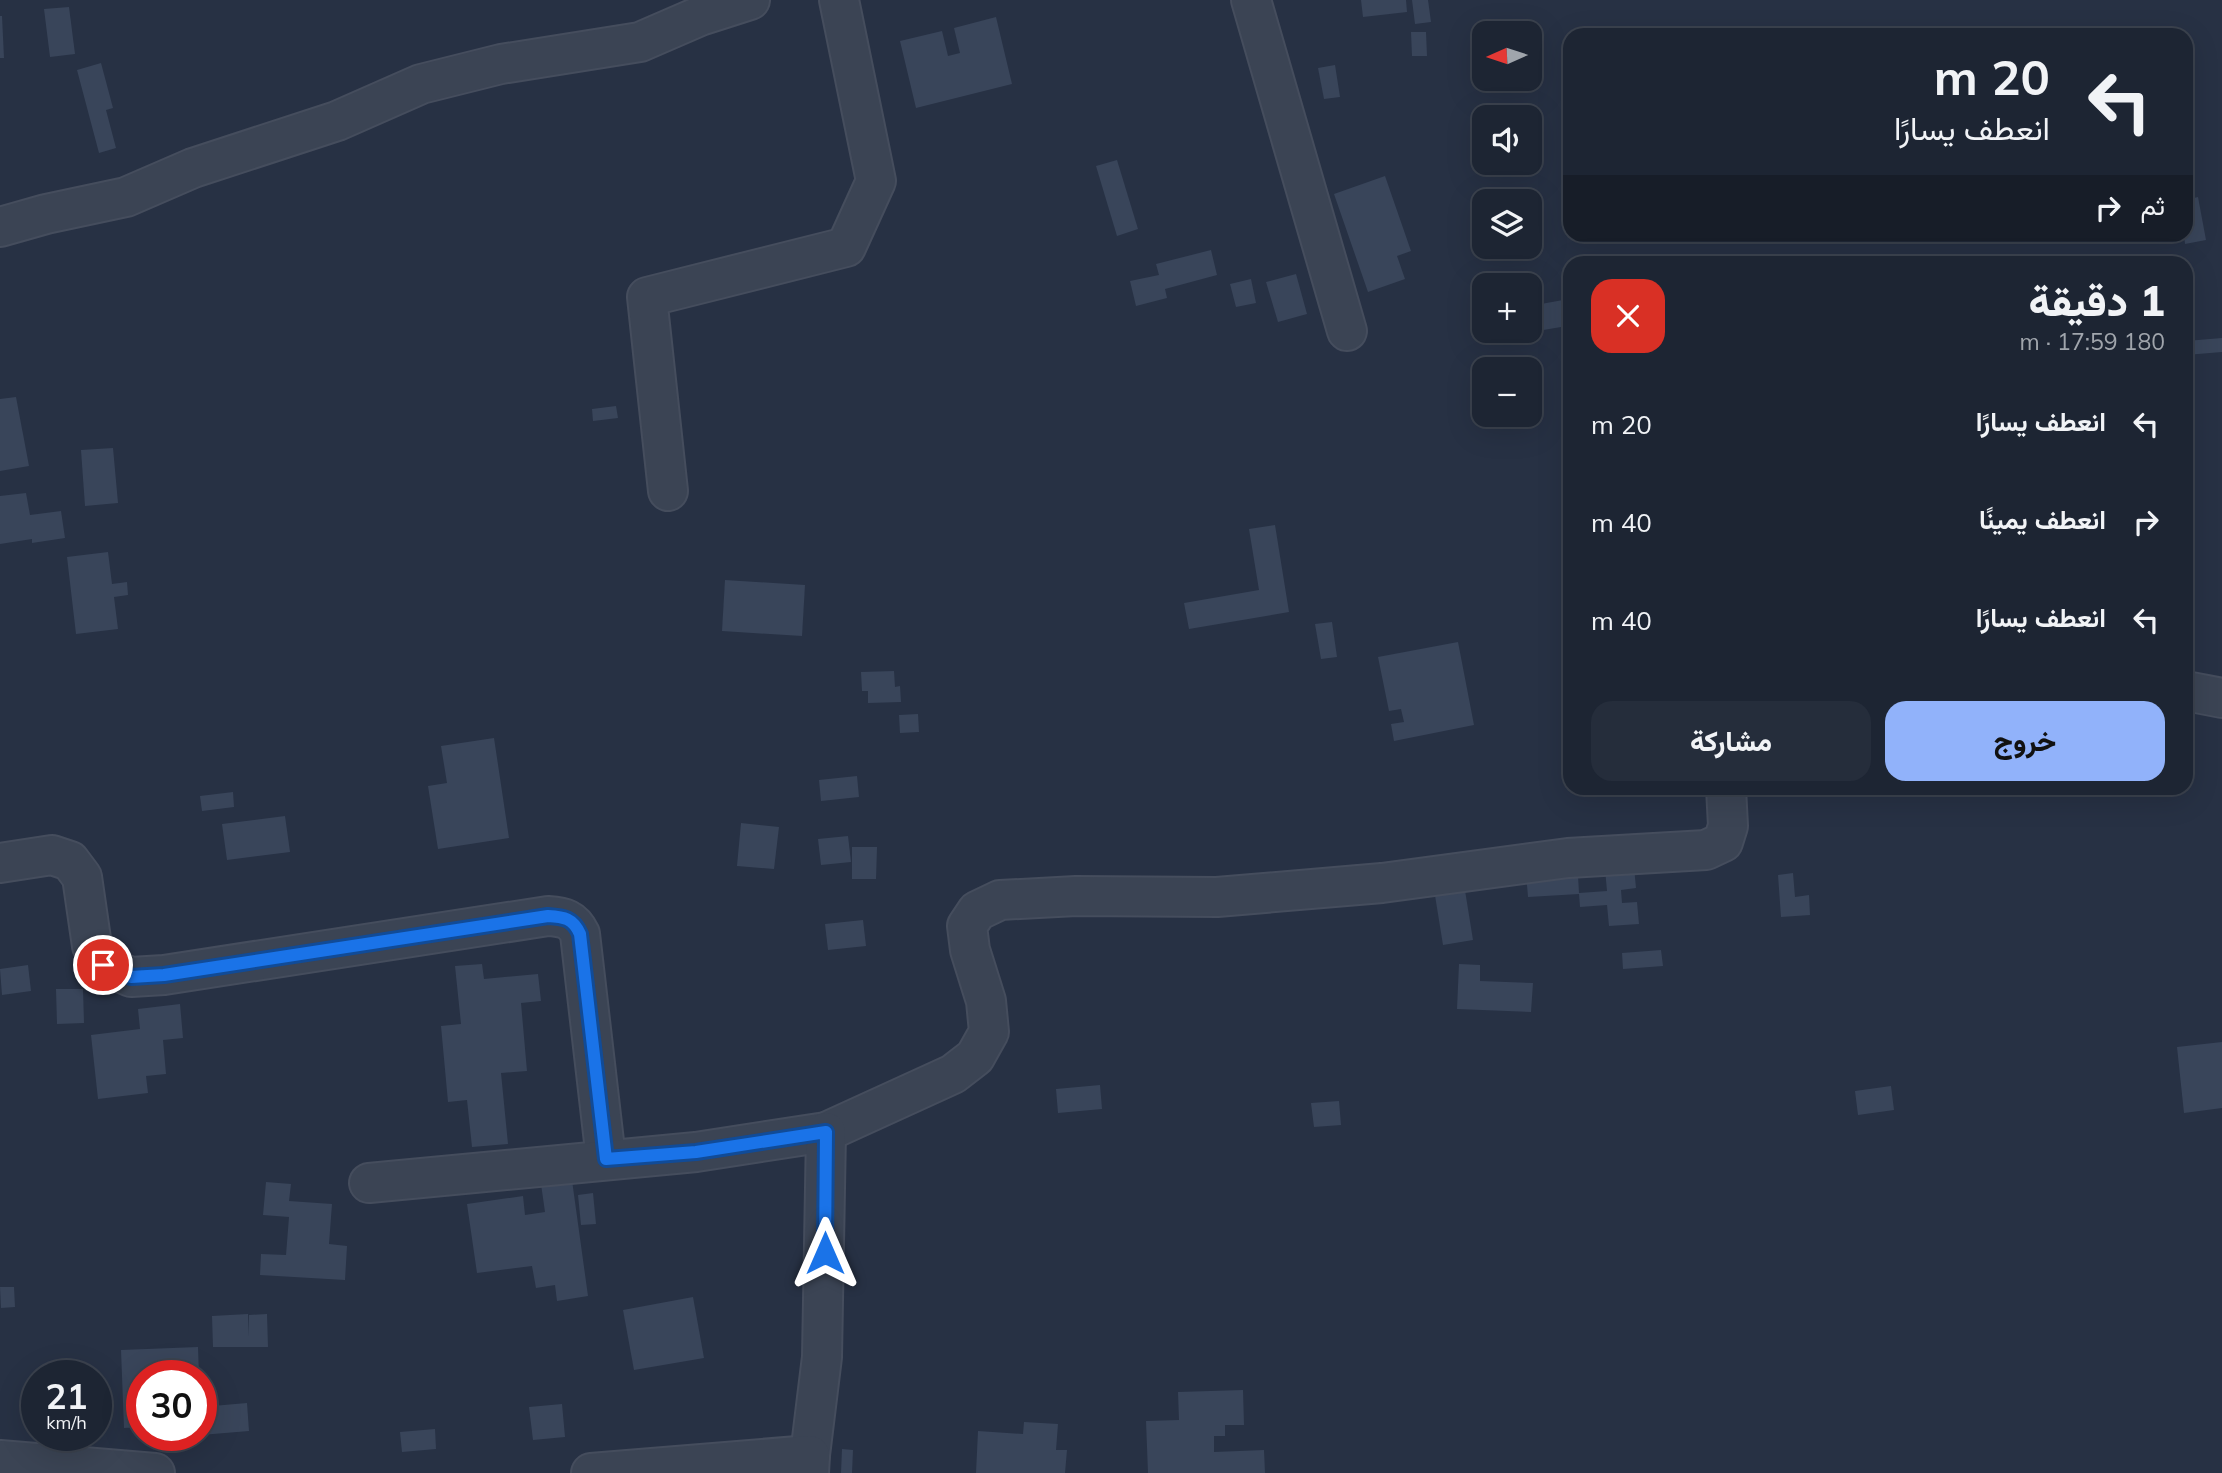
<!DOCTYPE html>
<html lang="ar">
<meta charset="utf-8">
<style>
body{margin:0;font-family:Mulish,Vazirmatn,sans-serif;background:#252d3b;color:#f1f3f6;direction:rtl;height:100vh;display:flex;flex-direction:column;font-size:26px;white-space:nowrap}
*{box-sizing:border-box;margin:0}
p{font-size:23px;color:#a0a5ac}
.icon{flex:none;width:38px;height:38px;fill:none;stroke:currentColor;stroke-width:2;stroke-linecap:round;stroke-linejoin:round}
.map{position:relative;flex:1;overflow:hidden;direction:ltr}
.drawer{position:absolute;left:1563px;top:256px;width:630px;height:539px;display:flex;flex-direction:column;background:#1d2533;border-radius:21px;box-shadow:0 7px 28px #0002,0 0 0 2px #3b424e;direction:rtl}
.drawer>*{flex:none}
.banner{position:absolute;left:1563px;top:28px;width:630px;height:214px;border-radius:21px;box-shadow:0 7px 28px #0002,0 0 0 2px #3b424e;direction:rtl;background:#1d2533;color:#f1f3f6;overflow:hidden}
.needle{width:46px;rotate:267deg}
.controls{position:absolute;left:1472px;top:21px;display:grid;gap:14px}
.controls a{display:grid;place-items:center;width:70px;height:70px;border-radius:14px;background:#1d2533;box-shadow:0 7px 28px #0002,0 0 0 2px #3b424e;font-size:35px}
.speed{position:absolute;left:21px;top:1360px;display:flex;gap:14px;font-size:35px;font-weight:700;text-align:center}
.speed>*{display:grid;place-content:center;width:91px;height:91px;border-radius:50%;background:#1d2533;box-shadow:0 7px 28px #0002,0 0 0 2px #3b424e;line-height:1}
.speed small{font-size:18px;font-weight:400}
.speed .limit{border:10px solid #d22;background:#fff;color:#111}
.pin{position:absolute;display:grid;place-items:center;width:60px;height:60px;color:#fff;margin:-30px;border:4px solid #fff;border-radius:50%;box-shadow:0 2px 7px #0007}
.me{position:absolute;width:77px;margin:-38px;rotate:0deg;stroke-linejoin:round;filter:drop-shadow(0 0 5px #0008)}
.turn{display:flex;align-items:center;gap:24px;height:147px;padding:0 28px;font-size:32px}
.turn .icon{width:91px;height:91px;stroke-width:2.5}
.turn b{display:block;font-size:49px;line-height:60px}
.then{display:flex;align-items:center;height:66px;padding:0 28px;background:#0003;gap:14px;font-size:26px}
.round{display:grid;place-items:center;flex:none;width:74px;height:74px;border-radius:21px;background:#252d3b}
.head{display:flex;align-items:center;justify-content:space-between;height:119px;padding:0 28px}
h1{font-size:42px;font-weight:800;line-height:52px}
.button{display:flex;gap:14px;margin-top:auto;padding:14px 28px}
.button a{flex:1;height:80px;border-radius:21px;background:#91b2fa;color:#111;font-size:28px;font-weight:800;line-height:80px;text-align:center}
.button a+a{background:#252d3b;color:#f1f3f6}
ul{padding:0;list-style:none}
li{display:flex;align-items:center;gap:21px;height:98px;padding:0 28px}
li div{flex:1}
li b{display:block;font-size:26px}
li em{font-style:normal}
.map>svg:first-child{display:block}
</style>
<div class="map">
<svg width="2222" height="1473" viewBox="0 0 2222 1473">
<rect width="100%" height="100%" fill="#273144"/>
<g fill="#39455a">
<polygon points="1361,0 1406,0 1407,12 1363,17"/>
<polygon points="1412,0 1428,0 1431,22 1415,24"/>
<polygon points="69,7 75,54 50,57 44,9"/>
<polygon points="0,16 2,16 4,58 0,58"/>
<polygon points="996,17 1012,84 916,108 900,41 942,31 948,56 960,53 954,28"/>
<polygon points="1411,32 1426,32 1427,56 1412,56"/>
<polygon points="101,63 113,108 106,110 116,148 99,153 77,70"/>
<polygon points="1335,65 1340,97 1324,99 1318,68"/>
<polygon points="1117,160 1138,229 1117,236 1096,166"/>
<polygon points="1385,176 1411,251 1397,256 1405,279 1368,292 1334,194"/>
<polygon points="2198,197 2206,240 2185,244 2184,234 2186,234 2186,200"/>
<polygon points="1211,250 1217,275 1165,289 1167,298 1136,306 1130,281 1159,275 1156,264"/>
<polygon points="1296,274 1307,314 1278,322 1266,282"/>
<polygon points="1251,279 1256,303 1236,307 1230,284"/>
<polygon points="1563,300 1567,326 1519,334 1519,331 1530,331 1530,306"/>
<polygon points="2222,338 2222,352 2186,355 2186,341"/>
<polygon points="16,397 29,466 0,471 0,399"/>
<polygon points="616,406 618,418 593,421 592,409"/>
<polygon points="113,448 118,503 85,506 81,450"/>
<polygon points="26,493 30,515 61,511 65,538 32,543 32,539 0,544 0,496"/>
<polygon points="1275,525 1289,612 1189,629 1184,603 1259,590 1249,529"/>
<polygon points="108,552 112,584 127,582 128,595 114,597 118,629 76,634 67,557"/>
<polygon points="725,580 805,585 802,636 722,631"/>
<polygon points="1332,622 1337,657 1321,659 1315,624"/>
<polygon points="1458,642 1474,725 1394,741 1391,724 1404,722 1401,709 1389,711 1378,657"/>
<polygon points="894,671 895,687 900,686 901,702 868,703 868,691 862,691 861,672"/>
<polygon points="918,714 919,732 900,733 899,715"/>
<polygon points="494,738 509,838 438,849 428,786 447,783 441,746"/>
<polygon points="857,776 859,797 821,801 819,780"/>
<polygon points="233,792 234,807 202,811 200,796"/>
<polygon points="285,816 290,852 227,860 222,824"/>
<polygon points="741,823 779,827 774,869 737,866"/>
<polygon points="848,836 851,862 821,865 818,839"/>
<polygon points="852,847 877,847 876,879 852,879"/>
<polygon points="1577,858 1579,893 1607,891 1605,869 1634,867 1636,888 1621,890 1622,903 1637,902 1639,924 1609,926 1607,905 1580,907 1579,894 1528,897 1525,861"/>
<polygon points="1793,873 1795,897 1809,895 1810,915 1781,917 1778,875"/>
<polygon points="1463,878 1473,940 1443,945 1433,883"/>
<polygon points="863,920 866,946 828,950 825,924"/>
<polygon points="1661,950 1663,966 1623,969 1622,953"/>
<polygon points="482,964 484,979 538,974 541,1001 521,1003 527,1071 501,1073 508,1144 472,1147 467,1100 448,1102 441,1026 461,1024 455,966"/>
<polygon points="1459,964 1480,965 1480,981 1533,983 1531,1012 1457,1009"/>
<polygon points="28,965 31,991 2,995 0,969"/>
<polygon points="56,989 83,989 84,1023 57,1024"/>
<polygon points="180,1004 183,1038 163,1040 166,1074 146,1076 148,1093 98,1099 91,1035 140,1029 138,1009"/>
<polygon points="2222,1042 2222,1108 2184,1113 2177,1047"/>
<polygon points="1100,1085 1102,1109 1058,1113 1056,1089"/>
<polygon points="1891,1086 1894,1110 1858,1115 1855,1091"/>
<polygon points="1339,1101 1341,1125 1314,1127 1311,1103"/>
<polygon points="571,1173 588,1296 557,1301 555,1285 536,1288 532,1266 477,1273 467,1204 523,1196 525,1215 545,1212 540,1177"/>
<polygon points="266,1182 291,1184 289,1201 332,1204 329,1244 347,1246 345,1280 260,1275 261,1254 286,1255 289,1217 263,1215"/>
<polygon points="593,1193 596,1224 581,1225 578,1195"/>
<polygon points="0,1287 14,1287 15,1307 1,1308"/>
<polygon points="693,1297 704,1358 634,1370 623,1310"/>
<polygon points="248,1314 249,1337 249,1315 267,1314 268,1347 213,1347 212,1316"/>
<polygon points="198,1347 199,1376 142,1376 142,1427 124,1428 121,1350"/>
<polygon points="1243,1390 1244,1425 1225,1425 1225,1436 1214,1436 1214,1452 1264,1450 1265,1473 1148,1473 1146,1421 1179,1420 1178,1392"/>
<polygon points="247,1403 249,1431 201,1435 201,1407"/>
<polygon points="562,1404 565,1437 533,1440 529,1407"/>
<polygon points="1024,1422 1058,1424 1056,1450 1067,1450 1065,1473 976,1473 978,1431 1023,1434"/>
<polygon points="435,1429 436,1449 402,1452 400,1432"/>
<polygon points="842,1449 853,1450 852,1473 841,1473"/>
</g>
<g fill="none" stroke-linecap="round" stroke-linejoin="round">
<g stroke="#454d5d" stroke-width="42">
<g id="minor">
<polyline points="1251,0 1347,331"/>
<polyline points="0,227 46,214 126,197 193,168 337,121 421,84 501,64 640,42 700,16 750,0"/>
<polyline points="668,491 647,297 846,247 876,181 839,0"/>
<polyline points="2186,691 2222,698"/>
<path d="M0,863l52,-8 18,6 12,16 10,69 11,19 28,12 33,-2 384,-59c16,1 25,3 32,18l26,225"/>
<polyline points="369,1183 696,1152 826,1132 953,1074 975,1057 989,1032 986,1001 970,950 967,926 977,911 1000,900 1076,896 1217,897 1382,883 1568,858 1706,850 1723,842 1728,826 1726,788"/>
<polyline points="810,1455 822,1357 826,1132"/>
<polyline points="0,1460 155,1473"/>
<polyline points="591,1473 810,1455 809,1473"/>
</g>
</g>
<use href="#minor" stroke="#3b4454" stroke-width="38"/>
</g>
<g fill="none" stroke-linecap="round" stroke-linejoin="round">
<g stroke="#114b97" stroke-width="18">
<path id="route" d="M103,965l28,12 33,-2 384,-59c16,1 25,2 32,18l26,225 90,-7 130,-20 -1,121"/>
</g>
<use href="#route" stroke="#1a73e8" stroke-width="12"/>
</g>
</svg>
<div class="controls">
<a><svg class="needle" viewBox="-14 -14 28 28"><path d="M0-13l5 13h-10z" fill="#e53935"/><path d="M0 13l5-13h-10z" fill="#a0a5ac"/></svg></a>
<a><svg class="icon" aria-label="sound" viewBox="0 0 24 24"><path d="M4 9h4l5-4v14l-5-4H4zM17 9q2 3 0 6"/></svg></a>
<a><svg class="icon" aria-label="layers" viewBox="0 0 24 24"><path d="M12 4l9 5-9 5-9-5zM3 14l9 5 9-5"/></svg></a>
<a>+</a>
<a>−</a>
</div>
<div class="speed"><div>21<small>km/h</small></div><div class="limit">30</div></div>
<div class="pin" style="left:103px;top:965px;background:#d93025"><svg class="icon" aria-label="arrive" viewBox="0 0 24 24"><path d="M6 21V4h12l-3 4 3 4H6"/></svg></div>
<svg class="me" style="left:825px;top:1253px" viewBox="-20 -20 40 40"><path d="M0-17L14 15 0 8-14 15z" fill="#1a73e8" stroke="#fff" stroke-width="4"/></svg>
<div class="banner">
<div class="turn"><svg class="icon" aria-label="left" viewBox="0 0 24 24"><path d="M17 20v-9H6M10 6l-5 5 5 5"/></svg><div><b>20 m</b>انعطف يسارًا</div></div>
<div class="then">ثم<svg class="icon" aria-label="right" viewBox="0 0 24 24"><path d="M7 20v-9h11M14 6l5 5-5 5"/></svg></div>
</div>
<section class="drawer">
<div class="head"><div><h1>1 دقيقة</h1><p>180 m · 17:59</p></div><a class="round" style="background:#d93025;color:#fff"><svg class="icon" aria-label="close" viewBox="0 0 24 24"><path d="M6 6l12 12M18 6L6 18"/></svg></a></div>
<ul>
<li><svg class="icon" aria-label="left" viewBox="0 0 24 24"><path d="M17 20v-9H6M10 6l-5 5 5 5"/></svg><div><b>انعطف يسارًا</b></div><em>20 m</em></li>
<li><svg class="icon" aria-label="right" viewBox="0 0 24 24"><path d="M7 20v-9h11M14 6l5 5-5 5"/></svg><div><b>انعطف يمينًا</b></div><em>40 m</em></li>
<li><svg class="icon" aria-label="left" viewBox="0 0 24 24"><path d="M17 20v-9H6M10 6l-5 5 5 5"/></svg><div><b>انعطف يسارًا</b></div><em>40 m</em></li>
</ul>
<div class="button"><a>خروج</a><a>مشاركة</a></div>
</section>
</div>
